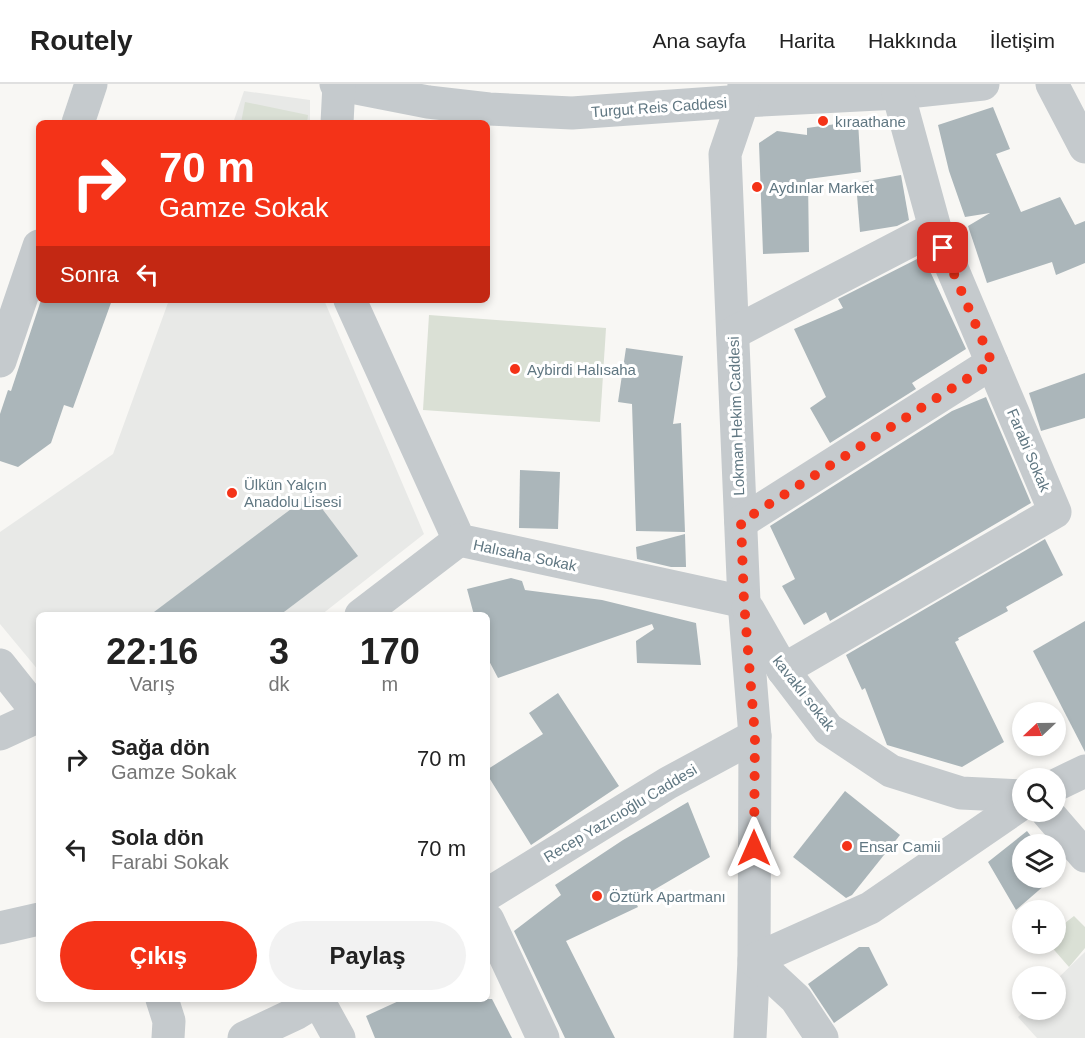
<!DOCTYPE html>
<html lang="tr">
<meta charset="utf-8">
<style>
body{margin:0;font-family:Arial,sans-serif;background:#f2f2f2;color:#222;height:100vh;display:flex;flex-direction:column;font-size:22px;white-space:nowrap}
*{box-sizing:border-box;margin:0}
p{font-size:20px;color:#767676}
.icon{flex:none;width:33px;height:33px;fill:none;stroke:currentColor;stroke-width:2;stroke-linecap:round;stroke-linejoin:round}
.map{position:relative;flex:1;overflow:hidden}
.drawer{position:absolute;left:36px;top:528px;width:454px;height:390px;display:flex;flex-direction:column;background:#fff;border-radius:9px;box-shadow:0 3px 9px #0003}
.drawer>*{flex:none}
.guide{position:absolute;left:36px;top:36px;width:454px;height:183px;border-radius:9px;box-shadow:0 3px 9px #0003;background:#f43318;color:#fff;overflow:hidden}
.needle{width:39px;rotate:248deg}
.controls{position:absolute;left:1012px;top:618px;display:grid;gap:12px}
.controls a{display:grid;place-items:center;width:54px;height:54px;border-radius:50%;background:#fff;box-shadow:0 3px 9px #0003;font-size:30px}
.pin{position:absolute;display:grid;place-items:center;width:51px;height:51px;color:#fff;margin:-26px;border-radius:12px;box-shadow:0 3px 9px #0006}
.me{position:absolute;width:66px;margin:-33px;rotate:0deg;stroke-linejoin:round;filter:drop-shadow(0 0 4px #0008)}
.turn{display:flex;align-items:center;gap:21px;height:126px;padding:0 24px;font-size:27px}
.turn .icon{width:78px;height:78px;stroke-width:2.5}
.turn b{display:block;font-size:42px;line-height:51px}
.then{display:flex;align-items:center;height:57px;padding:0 24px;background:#0003;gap:12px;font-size:22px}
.eta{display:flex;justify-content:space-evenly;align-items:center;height:102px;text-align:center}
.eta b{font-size:36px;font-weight:700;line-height:42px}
.primary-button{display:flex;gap:12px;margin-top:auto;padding:12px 24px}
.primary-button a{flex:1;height:69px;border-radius:36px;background:#f43318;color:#fff;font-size:24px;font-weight:700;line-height:69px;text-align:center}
.primary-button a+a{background:#f2f2f2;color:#222}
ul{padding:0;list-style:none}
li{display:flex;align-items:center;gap:18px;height:90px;padding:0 24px}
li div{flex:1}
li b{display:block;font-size:22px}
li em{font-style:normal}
header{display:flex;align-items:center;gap:36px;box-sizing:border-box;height:84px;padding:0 30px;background:#fff;border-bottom:2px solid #e0e0e0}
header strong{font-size:28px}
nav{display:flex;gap:33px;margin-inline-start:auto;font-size:21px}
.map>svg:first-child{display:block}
</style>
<header>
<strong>Routely</strong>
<nav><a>Ana sayfa</a><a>Harita</a><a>Hakkında</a><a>İletişim</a></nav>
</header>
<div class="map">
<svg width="1085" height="954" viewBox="0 0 1085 954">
<rect width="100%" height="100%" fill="#f8f7f4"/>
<g fill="#e8e9e7">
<polygon points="244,7 310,16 310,39 233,39"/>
<polygon points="169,216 324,216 424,450 321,531 39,531 39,587 0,540 0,448 113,370"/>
<polygon points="1085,868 1085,954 1037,954 1018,933 1026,926 1056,926 1056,896"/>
</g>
<g fill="#dae0d5">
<polygon points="245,18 308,31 307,39 241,39"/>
<polygon points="429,231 606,244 600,338 423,326"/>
<polygon points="1074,832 1085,843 1085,864 1069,883 1049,860 1056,860 1056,846"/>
</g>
<g fill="#abb6ba">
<polygon points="993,23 1010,65 996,70 1021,128 1060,113 1075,141 1085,137 1085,179 1056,191 1052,178 987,199 968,142 990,129 965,133 949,87 938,41"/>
<polygon points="858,37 861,88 808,95 809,168 763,170 759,59 777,47 807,51 807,44"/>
<polygon points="901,91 909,136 897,142 860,148 856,99"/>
<polygon points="923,172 966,265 912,299 916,305 830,359 810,324 826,313 794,245 843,224 838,215"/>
<polygon points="41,216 112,216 73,324 64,321 51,359 18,383 0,377 0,330 8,306 11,307"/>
<polygon points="626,264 683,272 673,340 681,339 685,448 636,447 632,320 618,318"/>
<polygon points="1085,289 1085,334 1041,347 1029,309"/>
<polygon points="986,313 1031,419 830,537 826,528 804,541 782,502 795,495 770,442 952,327"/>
<polygon points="520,386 560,388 558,445 519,444"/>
<polygon points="311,410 358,472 280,531 150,531"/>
<polygon points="685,450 686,483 671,483 637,475 636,463"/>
<polygon points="1045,455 1063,491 1006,523 1008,527 958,554 959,556 955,558 1004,658 962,683 887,661 865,604 862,606 846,571"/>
<polygon points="511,494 522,497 525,506 602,516 696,539 701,581 637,579 636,557 654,545 652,540 498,594 488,575 488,531 474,531 467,505"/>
<polygon points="1085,537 1085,668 1033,567"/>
<polygon points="558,609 619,702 531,761 488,692 488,685 543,650 529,629"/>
<polygon points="845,707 900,751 852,811 846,814 793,773"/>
<polygon points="688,718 710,773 635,817 638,823 566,857 615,954 565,954 514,847 561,811 555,801 623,756"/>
<polygon points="1027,747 1037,760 1023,760 1023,794 1053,794 1016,826 988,778"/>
<polygon points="859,863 869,863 888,901 834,939 808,900"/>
<polygon points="403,915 492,915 512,954 375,954 366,932"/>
</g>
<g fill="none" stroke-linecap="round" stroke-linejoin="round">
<g stroke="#c5cacd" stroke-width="33">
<polyline points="336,0 428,18 489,25 572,29 743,17 898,9 983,0"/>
<polyline points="744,0 743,17 725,70 744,518 755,652 754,876 750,954"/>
<polyline points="1052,0 1085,63"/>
<polyline points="78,39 91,0"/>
<polyline points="337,39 339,0"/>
<polyline points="350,216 459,456 744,518"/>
<polyline points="733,249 935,144"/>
<polyline points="0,277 39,162"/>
<polyline points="741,438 992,279"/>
<polyline points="748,525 783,586 828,645 891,687 961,709 1023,712"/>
<polyline points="361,531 459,456"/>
<polyline points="0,581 39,630"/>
<polyline points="783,586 1055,428 935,144 898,9"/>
<polyline points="0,650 39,632"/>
<polyline points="1056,701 1085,687"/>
<polyline points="1047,728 1085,772"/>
<polyline points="488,810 668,699 755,652"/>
<polyline points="488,836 543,954"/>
<polyline points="0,844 39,835"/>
<polyline points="162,915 169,937 168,954"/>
<polyline points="318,916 339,954"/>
<polyline points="244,954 297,929 320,915"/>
<polyline points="822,954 796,915 754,876 870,824 1023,719"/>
</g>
</g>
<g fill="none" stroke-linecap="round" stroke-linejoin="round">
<polyline stroke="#f43318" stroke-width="10" stroke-dasharray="0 18" points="754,764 755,652 744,518 741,438 992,279 943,164"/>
</g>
<g fill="#f43318" stroke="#fff" stroke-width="2">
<circle cx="823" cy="37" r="6"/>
<circle cx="757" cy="103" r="6"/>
<circle cx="515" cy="285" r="6"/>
<circle cx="232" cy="409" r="6"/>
<circle cx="847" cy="762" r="6"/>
<circle cx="597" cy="812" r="6"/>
</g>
<g text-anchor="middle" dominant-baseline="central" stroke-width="6" stroke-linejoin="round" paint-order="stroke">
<g font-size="15" fill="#607782" stroke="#fff">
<text transform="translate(659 23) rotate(-4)">Turgut Reis Caddesi</text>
<text transform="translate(736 332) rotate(-92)">Lokman Hekim Caddesi</text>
<text transform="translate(1029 366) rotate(67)">Farabi Sokak</text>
<text transform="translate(525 471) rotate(12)">Halısaha Sokak</text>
<text transform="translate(804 609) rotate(52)">kavaklı sokak</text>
<text transform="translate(620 729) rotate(-31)">Recep Yazıcıoğlu Caddesi</text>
</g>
<g font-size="15" fill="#607782" stroke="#fff" text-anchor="start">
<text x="835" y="37">kıraathane</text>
<text x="769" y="103">Aydınlar Market</text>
<text x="527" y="285">Aybirdi Halısaha</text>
<text x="244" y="400">Ülkün Yalçın<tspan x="244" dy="17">Anadolu Lisesi</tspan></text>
<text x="859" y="762">Ensar Camii</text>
<text x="609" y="812">Öztürk Apartmanı</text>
</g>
</g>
</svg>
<div class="controls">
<a><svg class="needle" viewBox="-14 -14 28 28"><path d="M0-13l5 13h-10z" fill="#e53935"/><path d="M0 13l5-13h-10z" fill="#767676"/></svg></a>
<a><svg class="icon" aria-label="search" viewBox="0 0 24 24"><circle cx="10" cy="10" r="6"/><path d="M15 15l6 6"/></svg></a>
<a><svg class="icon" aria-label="layers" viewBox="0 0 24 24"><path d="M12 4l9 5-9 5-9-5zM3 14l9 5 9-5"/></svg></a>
<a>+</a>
<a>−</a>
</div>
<div class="pin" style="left:943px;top:164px;background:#d93025"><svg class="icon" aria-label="arrive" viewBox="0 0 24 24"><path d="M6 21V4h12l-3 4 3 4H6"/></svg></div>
<svg class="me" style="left:754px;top:764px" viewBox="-20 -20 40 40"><path d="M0-17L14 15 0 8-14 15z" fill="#f43318" stroke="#fff" stroke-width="4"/></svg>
<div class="guide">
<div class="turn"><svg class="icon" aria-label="right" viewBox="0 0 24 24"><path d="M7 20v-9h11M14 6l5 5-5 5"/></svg><div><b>70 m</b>Gamze Sokak</div></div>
<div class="then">Sonra<svg class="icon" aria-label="left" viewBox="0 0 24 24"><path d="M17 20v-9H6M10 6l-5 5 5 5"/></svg></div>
</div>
<section class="drawer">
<div class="eta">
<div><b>22:16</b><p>Varış</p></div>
<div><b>3</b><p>dk</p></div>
<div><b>170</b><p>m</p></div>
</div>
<ul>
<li><svg class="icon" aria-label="right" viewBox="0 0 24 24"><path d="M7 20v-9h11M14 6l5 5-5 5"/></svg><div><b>Sağa dön</b><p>Gamze Sokak</p></div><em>70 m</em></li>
<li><svg class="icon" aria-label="left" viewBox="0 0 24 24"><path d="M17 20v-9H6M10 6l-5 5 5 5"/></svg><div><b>Sola dön</b><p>Farabi Sokak</p></div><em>70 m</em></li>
</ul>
<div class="primary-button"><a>Çıkış</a><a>Paylaş</a></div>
</section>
</div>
